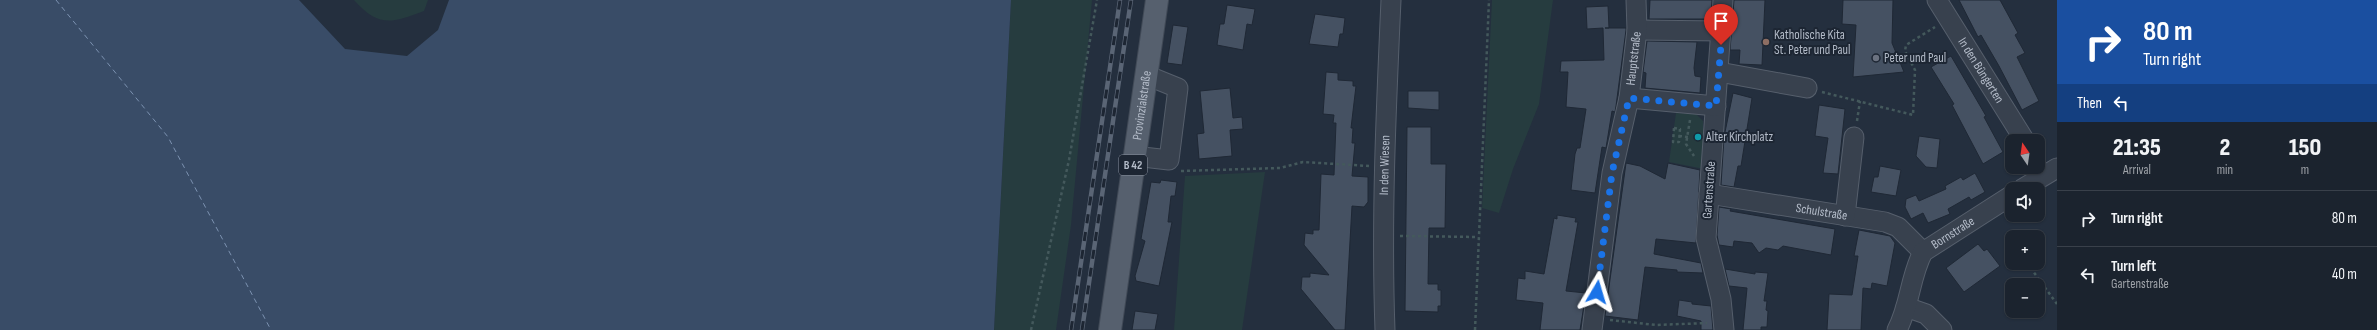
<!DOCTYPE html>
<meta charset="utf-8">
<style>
body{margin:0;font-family:"Sofia Sans Condensed",sans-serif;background:#282f3a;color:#f1f3f6;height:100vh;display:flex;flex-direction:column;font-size:15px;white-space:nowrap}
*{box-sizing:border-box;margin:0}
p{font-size:13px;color:#a0a4aa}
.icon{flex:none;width:22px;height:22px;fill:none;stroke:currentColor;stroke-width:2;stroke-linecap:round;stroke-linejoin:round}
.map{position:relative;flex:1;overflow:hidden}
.panel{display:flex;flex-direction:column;background:#1b232e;width:320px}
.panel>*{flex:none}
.hud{background:#1a4fa0;color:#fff;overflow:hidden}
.needle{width:26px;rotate:347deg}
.tools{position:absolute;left:2005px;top:134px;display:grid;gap:8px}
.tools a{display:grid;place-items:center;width:40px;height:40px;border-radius:8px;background:#1b232e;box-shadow:0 1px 3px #0004,0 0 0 1px #39404a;font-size:20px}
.pin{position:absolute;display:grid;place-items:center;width:34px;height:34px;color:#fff;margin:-41px -17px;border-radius:50% 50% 50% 0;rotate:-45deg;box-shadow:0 0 4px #0007}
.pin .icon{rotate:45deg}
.me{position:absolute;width:44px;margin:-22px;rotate:7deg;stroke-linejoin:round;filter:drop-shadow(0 0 3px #0008)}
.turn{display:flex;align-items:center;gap:14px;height:84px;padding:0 20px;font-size:18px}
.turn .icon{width:52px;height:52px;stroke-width:2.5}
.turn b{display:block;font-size:28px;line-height:34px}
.then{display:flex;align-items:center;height:38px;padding:0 20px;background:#0003;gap:8px;font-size:15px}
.eta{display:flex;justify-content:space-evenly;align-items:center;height:68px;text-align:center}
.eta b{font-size:24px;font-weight:800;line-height:28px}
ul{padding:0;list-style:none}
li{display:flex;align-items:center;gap:12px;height:56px;padding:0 20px;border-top:1px solid #39404a}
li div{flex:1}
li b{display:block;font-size:15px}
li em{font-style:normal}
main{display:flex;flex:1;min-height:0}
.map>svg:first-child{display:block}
</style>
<main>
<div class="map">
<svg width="2057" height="330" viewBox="0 0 2057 330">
<rect width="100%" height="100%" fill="#242f3e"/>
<g fill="#263c3f">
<path d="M354,0h74l-4,11c-32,12 -45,17 -70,-11z"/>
<polygon points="1011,0 1092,0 1071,225 1056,330 994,330"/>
<polygon points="1492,0 1553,0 1539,104 1513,169 1499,213 1482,208"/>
<polygon points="1676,113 1696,114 1703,121 1704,169 1669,162"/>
<polygon points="1265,172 1242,330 1174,330 1185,176"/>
</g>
<polygon fill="#394c67" points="0,0 299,0 345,49 407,56 438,30 449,0 1011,0 994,330 0,330"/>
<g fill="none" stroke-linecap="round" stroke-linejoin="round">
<polyline stroke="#7c92b1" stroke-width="1" stroke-dasharray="5 4" stroke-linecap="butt" points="56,0 168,137 271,330"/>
</g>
<g fill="#455162" stroke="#1f2835">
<polygon points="1650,0 1712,0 1711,19 1649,19"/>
<polygon points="1734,0 1765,0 1762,65 1739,64 1740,50 1730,50"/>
<polygon points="1843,0 1893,0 1892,43 1904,72 1853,77 1856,25 1842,24"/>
<polygon points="1959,0 2000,0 2018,33 2015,35 2025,53 2017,57 2039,101 2022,110 1999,66 1981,35 1978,37"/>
<polygon points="1227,5 1255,9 1252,25 1247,24 1243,50 1217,45 1220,24 1224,24"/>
<polygon points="1608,6 1609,28 1605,28 1626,28 1626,30 1616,106 1615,112 1612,111 1606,148 1602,147 1595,193 1571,190 1575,154 1577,148 1580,148 1586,109 1566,107 1568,72 1560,72 1561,61 1604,60 1603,28 1587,29 1586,7"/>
<polygon points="1315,14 1345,18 1343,34 1340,34 1338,47 1309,44"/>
<polygon points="1173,25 1188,27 1182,65 1167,63"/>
<polygon points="1647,41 1697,42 1694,68 1695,76 1701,77 1700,93 1645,88 1646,73 1643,72"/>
<polygon points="1951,56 1986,116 1984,117 2003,152 1983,164 1952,105 1954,104 1931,67"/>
<polygon points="1326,72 1338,73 1338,80 1353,81 1353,86 1356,86 1351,128 1353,128 1352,143 1355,143 1352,176 1368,177 1368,202 1364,207 1352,206 1345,330 1335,330 1301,289 1302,277 1310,277 1310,273 1329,275 1304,245 1305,233 1313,234 1313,230 1319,230 1321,174 1334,175 1336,123 1333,123 1334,115 1323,114"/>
<polygon points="1230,88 1233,118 1242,117 1243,129 1230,130 1232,156 1199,159 1197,134 1204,133 1200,91"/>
<polygon points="1408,91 1439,91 1439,110 1408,108"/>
<polygon points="1733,93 1752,98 1741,166 1738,166 1734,187 1721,185 1724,137"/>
<polygon points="1819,105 1845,109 1838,174 1823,173 1828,138 1815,136"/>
<polygon points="1407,127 1431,127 1431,164 1446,164 1445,228 1429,228 1428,284 1438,284 1438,290 1441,290 1441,306 1438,306 1438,312 1405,311"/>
<polygon points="1919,136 1940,139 1937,168 1926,167 1916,156"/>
<polygon points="1626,163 1640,166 1665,179 1668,163 1700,170 1696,243 1656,239 1654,254 1701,263 1703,273 1677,272 1677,270 1645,267 1638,320 1605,316"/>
<polygon points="1880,166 1901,170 1896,196 1871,192 1874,177 1878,177"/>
<polygon points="1975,173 1985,192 1971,200 1969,197 1948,209 1950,214 1928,223 1923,213 1911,219 1905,207 1906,199 1916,195 1919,201 1946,189 1945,186 1961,177 1963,180"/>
<polygon points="1161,180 1177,182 1175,196 1171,196 1168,222 1172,222 1159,286 1136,281 1135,276 1145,241 1141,239 1151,182 1160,183"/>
<polygon points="1719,207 1731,209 1730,211 1835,229 1831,255 1783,246 1778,250 1766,248 1759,253 1752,243 1734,241 1733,247 1719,245 1717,235"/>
<polygon points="1557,215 1576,218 1575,222 1578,222 1566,291 1586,293 1580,330 1540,330 1543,303 1516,300 1518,278 1525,279 1525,271 1544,274 1554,218 1557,219"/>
<polygon points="1859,230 1890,236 1895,243 1887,286 1872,283 1871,289 1863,288 1861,330 1827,330 1829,294 1852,295 1858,256 1854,256"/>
<polygon points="1978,244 1984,251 1987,249 2000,266 1964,292 1946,268"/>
<polygon points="1725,269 1755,274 1755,272 1768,273 1764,301 1767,301 1766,310 1768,311 1767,327 1761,327 1761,330 1743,330 1747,288 1729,286"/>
<polygon points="1679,300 1692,302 1692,304 1711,306 1713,330 1701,330 1701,321 1677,316"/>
<polygon points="1135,311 1158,314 1155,330 1132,330"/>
</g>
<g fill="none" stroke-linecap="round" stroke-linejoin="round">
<g stroke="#565f6c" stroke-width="21">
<g id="minor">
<polyline points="1723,0 1706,238 1721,299 1724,330"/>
<path id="s1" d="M1937,0l88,141"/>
<polyline points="1637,30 1722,31"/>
<polyline points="1719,72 1807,88"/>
<polyline points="1629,98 1716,106"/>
<polyline points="1134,156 1169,160 1178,88 1146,75"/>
<polyline points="2022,189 2057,168"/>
<path id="s2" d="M1709,194l176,28 13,5 25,25"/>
<polyline points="1845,216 1854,137"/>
<polyline points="1906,307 1926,314 1942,330"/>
<path id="s3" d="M1385,330c-4,-110 1,-220 6,-330"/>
<path id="s4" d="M1592,330l20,-157 17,-75 8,-68 -1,-30"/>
<path id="s5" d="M1897,330c13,-24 13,-54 26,-78l89,-57"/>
</g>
</g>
<g stroke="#414a57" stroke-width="24">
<g id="major">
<path id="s6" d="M1110,330l47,-330"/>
</g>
</g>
<g stroke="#44595c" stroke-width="2.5" stroke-dasharray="3 3" stroke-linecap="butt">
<polyline points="1822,92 1913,115 1915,70 1905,51 1906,45 1935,27"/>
<polyline points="1690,120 1686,144 1694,156"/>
<polyline points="1857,121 1860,101"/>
<polygon points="1674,128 1680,129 1679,142 1673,142"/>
<polyline points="1679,136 1688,137"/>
<polyline points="1181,171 1280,168 1303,162 1369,166"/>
<polyline points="1400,236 1478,237"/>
<polyline points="2027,263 2057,304"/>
<polyline points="1610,320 1656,325 1707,323"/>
<polyline points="1031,330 1069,160 1097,0"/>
<polyline points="1475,330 1489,0"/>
</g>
<use href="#minor" stroke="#38414e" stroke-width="19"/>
<use href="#major" stroke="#56606e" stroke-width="22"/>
<g stroke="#5a6575" stroke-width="4.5">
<g id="rail">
<polyline points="1071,330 1120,0"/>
<polyline points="1082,330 1131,0"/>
</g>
</g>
<use href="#rail" stroke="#1d2633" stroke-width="3" stroke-dasharray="9" stroke-linecap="butt"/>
</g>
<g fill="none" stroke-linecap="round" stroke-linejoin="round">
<polyline stroke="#1a73e8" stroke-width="7" stroke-dasharray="0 12.6" points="1597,292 1612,173 1629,98 1716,106 1721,45"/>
</g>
<circle fill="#8d6e63" stroke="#1d2633" stroke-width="1.5" cx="1766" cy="42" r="4"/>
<circle fill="#6b7280" stroke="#1d2633" stroke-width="1.5" cx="1876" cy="58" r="4"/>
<circle fill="#0f9aa8" stroke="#1d2633" stroke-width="1.5" cx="1698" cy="137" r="4"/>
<g text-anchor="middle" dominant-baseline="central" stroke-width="4" stroke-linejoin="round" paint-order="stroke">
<rect fill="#1d2633" stroke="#878f9c" stroke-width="1" x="1119" y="155" width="28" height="20" rx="3"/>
<g font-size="12" font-weight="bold" fill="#b4bcc9">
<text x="1133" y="165">B 42</text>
</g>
<g font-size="13" fill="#b4bcc9" stroke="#1d2633" text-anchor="start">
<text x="1774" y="35">Katholische Kita<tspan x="1774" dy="15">St. Peter und Paul</tspan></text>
<text x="1884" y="58">Peter und Paul</text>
<text x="1706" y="137">Alter Kirchplatz</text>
</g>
<g font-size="13" fill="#b4bcc9" stroke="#1d2633">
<text stroke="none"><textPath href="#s4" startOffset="275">Hauptstraße</textPath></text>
<text stroke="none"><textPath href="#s1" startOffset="83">In den Büngerten</textPath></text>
<text stroke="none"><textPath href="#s6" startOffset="227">Provinzialstraße</textPath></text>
<text stroke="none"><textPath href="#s3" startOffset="165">In den Wiesen</textPath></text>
<text transform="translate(1709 190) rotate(-86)">Gartenstraße</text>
<text stroke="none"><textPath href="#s2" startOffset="114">Schulstraße</textPath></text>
<text stroke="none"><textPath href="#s5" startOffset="118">Bornstraße</textPath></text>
</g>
</g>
</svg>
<div class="tools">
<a><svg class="needle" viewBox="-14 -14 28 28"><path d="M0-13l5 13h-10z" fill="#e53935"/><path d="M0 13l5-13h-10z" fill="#a0a4aa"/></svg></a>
<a><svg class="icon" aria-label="sound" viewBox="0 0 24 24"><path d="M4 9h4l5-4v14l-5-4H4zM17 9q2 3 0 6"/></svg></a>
<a>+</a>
<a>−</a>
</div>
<div class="pin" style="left:1721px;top:45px;background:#d93025"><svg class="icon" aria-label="arrive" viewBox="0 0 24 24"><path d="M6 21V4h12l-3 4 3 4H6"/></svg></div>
<svg class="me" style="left:1597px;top:292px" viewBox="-20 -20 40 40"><path d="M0-17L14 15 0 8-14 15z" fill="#1a73e8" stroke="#fff" stroke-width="4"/></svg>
</div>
<section class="panel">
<div class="hud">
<div class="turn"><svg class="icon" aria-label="right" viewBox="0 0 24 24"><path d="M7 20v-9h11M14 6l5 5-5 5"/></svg><div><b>80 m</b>Turn right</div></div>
<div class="then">Then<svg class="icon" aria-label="left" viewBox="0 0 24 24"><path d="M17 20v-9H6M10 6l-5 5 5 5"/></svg></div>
</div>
<div class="eta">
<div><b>21:35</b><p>Arrival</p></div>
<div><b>2</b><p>min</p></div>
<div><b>150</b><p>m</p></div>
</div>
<ul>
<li><svg class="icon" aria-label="right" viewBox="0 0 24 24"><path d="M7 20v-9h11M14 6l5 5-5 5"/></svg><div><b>Turn right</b></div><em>80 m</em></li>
<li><svg class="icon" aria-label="left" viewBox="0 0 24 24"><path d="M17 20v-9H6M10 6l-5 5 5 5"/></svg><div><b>Turn left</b><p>Gartenstraße</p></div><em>40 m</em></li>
</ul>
</section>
</main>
